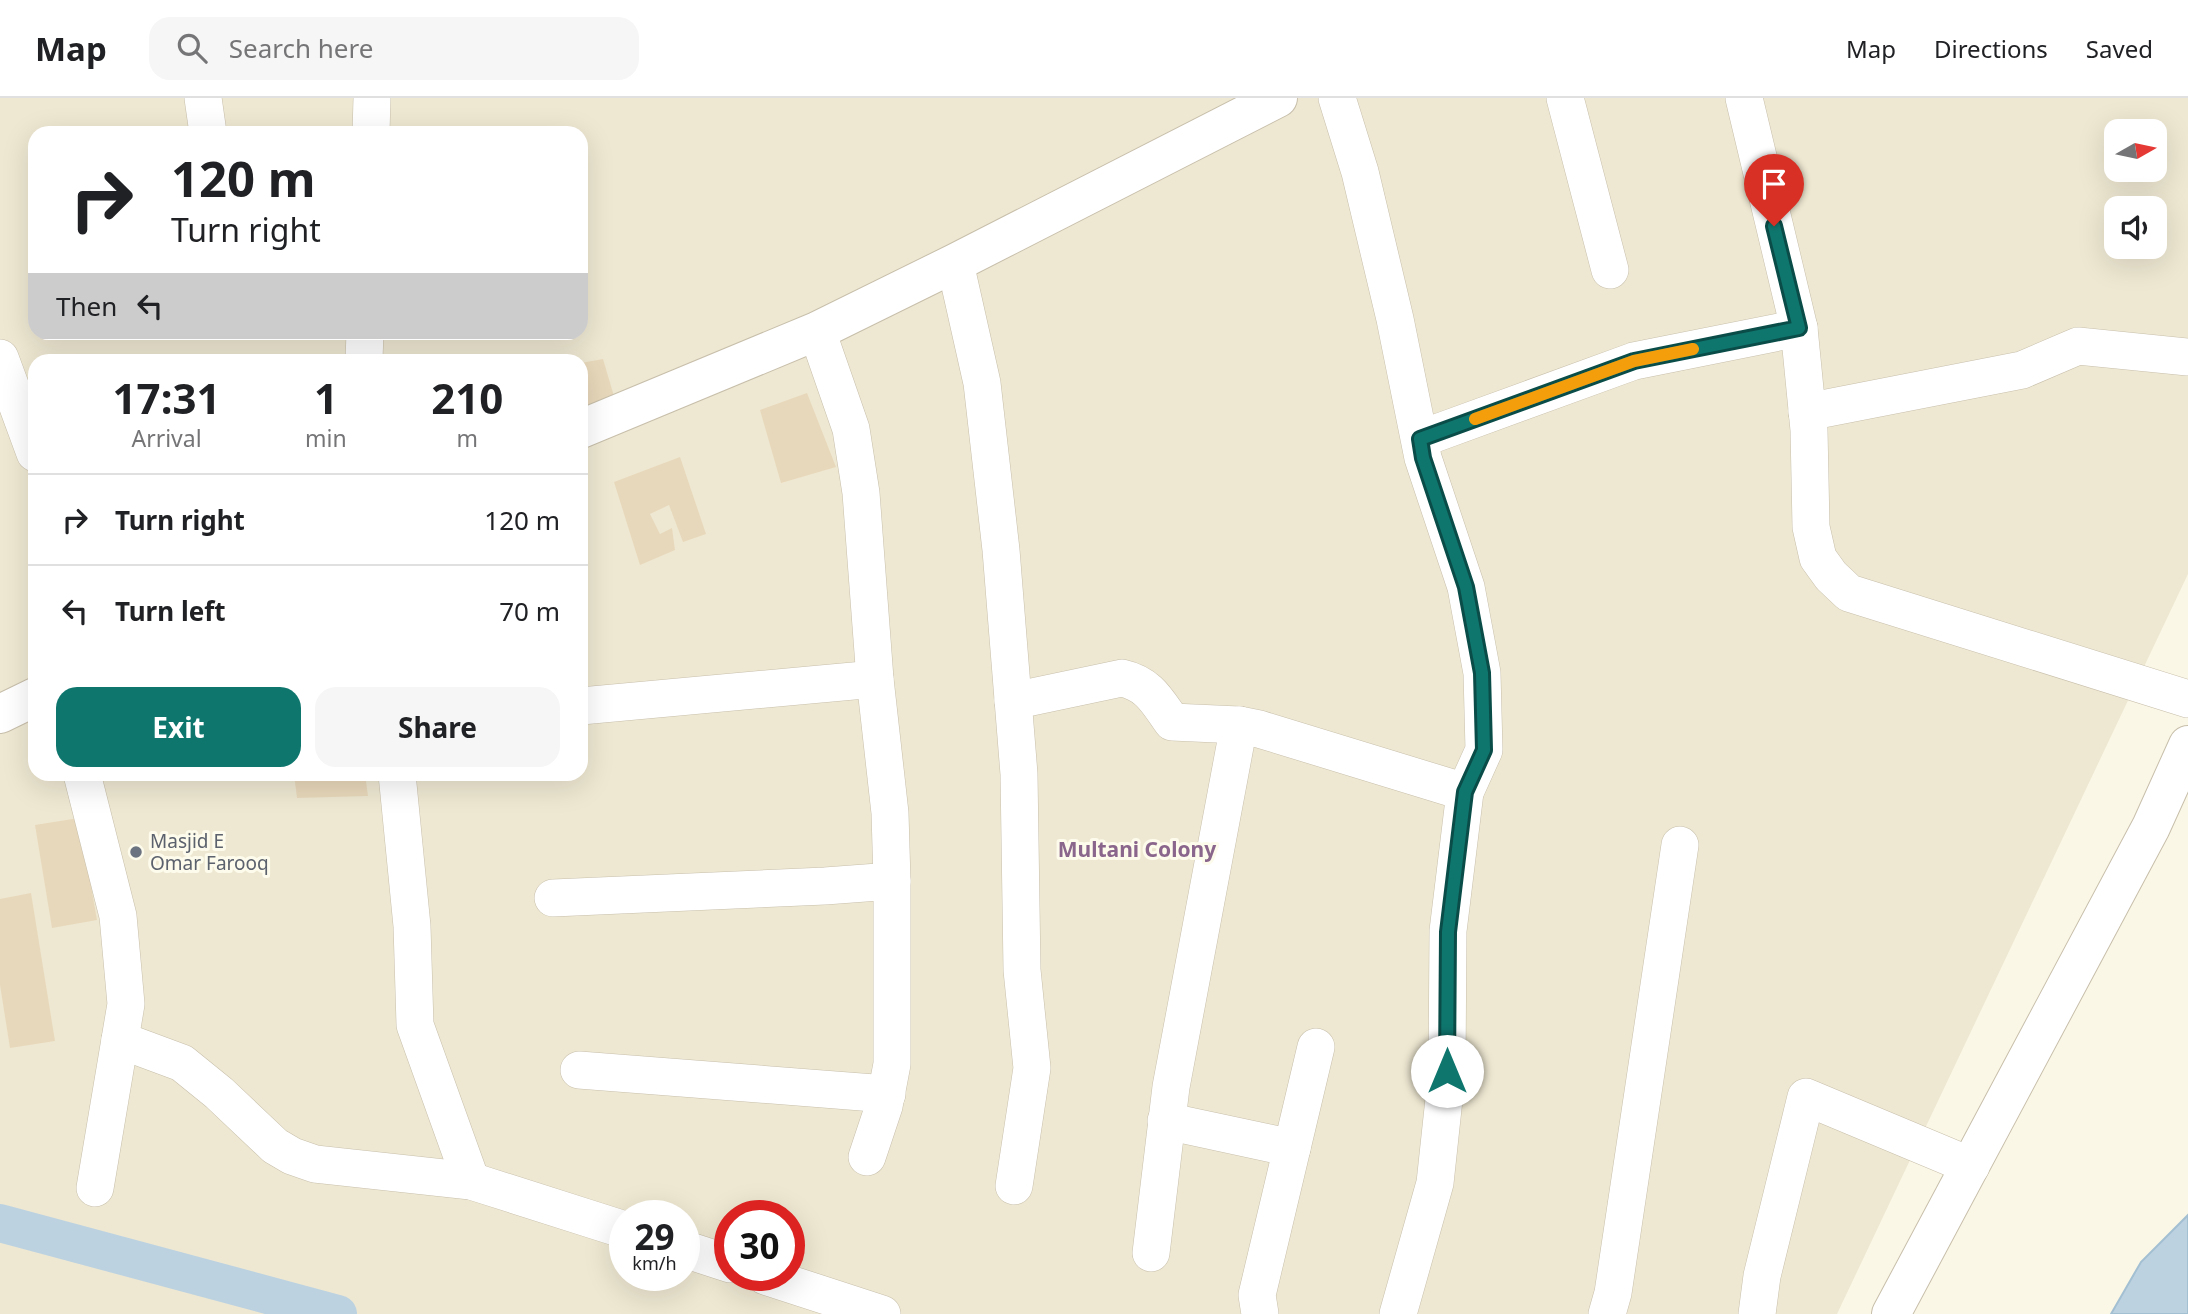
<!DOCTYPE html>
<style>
body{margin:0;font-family:"Noto Sans",sans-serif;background:#f6f6f6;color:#202124;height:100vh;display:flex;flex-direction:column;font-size:26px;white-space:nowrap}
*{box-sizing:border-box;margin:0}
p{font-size:23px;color:#757577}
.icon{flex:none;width:38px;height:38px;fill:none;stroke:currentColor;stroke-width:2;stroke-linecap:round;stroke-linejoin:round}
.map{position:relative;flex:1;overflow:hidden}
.drawer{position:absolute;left:28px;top:256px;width:560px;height:427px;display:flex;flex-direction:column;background:#fff;border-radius:21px;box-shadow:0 7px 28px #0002}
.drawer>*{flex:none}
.guide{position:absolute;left:28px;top:28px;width:560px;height:214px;border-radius:21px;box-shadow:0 7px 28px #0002;background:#fff;color:#202124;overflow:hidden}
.needle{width:46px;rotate:81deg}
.tools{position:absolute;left:2104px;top:21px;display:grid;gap:14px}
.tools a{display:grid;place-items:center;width:63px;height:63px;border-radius:14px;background:#fff;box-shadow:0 7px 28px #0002;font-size:35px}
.speed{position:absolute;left:609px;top:1102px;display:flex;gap:14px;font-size:35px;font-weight:700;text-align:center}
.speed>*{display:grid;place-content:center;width:91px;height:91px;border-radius:50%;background:#fff;box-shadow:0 7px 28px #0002;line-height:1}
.speed small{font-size:18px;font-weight:400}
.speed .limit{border:10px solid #d22;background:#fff;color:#111}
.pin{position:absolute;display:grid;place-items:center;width:60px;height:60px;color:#fff;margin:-72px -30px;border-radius:50% 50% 50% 0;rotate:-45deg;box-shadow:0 0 7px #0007}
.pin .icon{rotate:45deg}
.me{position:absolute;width:77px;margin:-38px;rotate:0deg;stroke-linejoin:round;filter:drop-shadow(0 0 5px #0008)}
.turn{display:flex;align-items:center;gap:24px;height:147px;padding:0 28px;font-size:32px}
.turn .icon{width:91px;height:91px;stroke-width:2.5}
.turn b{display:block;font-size:49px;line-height:60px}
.then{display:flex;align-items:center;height:66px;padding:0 28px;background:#0003;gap:14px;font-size:26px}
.eta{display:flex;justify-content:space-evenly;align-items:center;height:119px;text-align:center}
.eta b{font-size:42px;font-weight:700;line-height:49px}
.action{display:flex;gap:14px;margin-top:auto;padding:14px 28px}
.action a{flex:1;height:80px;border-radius:21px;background:#0f766e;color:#fff;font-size:28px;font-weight:700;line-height:80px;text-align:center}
.action a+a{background:#f6f6f6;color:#202124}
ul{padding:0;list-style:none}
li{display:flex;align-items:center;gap:21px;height:91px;padding:0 28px;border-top:2px solid #e0e0e0}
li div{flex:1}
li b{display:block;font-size:26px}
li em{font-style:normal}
header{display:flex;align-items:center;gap:42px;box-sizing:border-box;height:98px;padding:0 35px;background:#fff;border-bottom:2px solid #e0e0e0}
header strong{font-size:33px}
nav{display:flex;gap:38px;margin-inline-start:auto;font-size:24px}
.search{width:490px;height:63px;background:#f6f6f6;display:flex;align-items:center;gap:18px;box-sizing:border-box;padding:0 24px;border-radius:21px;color:#757577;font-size:26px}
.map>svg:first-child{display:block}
</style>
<header>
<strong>Map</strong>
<div class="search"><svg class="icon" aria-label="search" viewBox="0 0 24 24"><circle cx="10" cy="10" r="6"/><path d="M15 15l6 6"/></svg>Search here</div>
<nav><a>Map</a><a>Directions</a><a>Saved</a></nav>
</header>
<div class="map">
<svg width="2188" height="1216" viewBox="0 0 2188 1216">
<rect width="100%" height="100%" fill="#faf7e6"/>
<path fill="#eee8d2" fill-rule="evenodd" d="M0,0h2188v476l-351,740h-1837zM2116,33h38v39h-38zM35,35h546v199h-546zM2116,110h38v39h-38zM35,262h546v414h-546zM625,1118h59v60h-59zM730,1118h59v60h-59z"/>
<polygon fill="#bcd2e1" stroke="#a3bfd2" stroke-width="2" points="2188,1117 2188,1216 2111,1216 2141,1164"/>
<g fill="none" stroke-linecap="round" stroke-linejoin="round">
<polyline stroke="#bcd2e1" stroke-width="38" points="0,1125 338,1216"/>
</g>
<g fill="#e8d8bb">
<polygon points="603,261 616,305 581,318 581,265"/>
<polygon points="807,295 836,369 781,385 760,312"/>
<polygon points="680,359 706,436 683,444 669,407 650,416 660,436 672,430 675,452 640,467 614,384"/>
<polygon points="294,676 365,676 368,698 297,700"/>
<polygon points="79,720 97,822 52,830 35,727"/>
<polygon points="31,795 55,943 10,950 0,887 0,801"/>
</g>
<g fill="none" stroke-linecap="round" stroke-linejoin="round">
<g stroke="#c8bfab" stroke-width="38">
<g id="minor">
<polyline points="203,0 208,35"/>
<polyline points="1337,0 1360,74 1395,221 1423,360 1466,489 1482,575 1484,652 1465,694 1448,833 1447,973 1435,1085 1398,1216"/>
<polyline points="1565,0 1610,172"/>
<polyline points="1744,0 1799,230 1809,332 1811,429 1818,460 1831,478 1849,495 2188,601"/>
<polyline points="371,35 372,0"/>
<polyline points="955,165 982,285 1001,452 1019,676 1022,872 1032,970 1014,1088"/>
<polyline points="817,233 851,331 861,395 875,581 890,715 892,783 892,966 884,1008 867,1059"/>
<polyline points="0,260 35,355"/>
<polyline points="364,262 365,234"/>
<polyline points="1807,314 2022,272 2078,248 2188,259"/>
<polyline points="1420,341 1634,263 1799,230"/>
<path d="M1013,603l109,-23c27,6 35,23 50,44l67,3 20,4 206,63"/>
<polyline points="581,608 875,581"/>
<polyline points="82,676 118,818 126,906 95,1090"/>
<polyline points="397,676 412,828 415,927 471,1083"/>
<polyline points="553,800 825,788 892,783"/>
<polyline points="120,942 182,965 219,995 275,1048 292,1058 315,1066 471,1083 625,1132"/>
<polyline points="579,972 887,996"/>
<polyline points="1166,1023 1292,1050"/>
<polyline points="684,1151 730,1166"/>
<polyline points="1151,1155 1171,989 1239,627"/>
<polyline points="765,1178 882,1216"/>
<polyline points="1260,1216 1257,1197 1316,949"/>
<polyline points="1607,1216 1613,1195 1680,747"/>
<polyline points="1757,1216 1762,1178 1806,999 1971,1068"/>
</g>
</g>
<g stroke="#c8bfab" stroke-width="40">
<g id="tertiary">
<polyline points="581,331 817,233 955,165 1278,0"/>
<polyline points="0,616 35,599"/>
<polyline points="1891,1216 2151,729 2188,647"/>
</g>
</g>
<use href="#minor" stroke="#fff" stroke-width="37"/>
<use href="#tertiary" stroke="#fff" stroke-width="38"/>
</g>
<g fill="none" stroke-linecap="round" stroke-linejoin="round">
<g stroke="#0a4d48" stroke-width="18">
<polyline id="route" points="1447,973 1448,834 1465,694 1484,652 1482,575 1466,489 1423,360 1420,341 1634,263 1799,230 1774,128"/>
</g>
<use href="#route" stroke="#0f766e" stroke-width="12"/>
<polyline stroke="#f59e0b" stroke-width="12" points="1475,321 1634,263 1693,251"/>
</g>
<circle fill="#6b7280" stroke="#fdfbeb" stroke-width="2.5" cx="136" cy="754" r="7"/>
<g text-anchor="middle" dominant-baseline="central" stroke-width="6" stroke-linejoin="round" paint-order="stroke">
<g font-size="19" fill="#5b616d" stroke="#fdfbeb" text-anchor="start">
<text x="150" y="743">Masjid E<tspan x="150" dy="22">Omar Farooq</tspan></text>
</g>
<g font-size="21" font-weight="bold" fill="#8a658c" stroke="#fdfbeb">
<text x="1137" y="751">Multani Colony</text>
</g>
</g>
</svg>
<div class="tools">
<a><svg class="needle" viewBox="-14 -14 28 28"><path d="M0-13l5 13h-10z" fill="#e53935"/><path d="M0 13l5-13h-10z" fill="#757577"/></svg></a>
<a><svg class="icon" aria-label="sound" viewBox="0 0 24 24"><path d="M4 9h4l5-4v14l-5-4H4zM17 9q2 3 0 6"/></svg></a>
</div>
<div class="speed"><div>29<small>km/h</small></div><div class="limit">30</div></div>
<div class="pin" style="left:1774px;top:128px;background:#d93025"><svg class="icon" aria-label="arrive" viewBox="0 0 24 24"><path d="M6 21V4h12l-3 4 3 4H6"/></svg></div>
<svg class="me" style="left:1447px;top:973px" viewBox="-20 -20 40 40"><circle r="19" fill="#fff"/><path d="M0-13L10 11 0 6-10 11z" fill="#0f766e"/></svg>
<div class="guide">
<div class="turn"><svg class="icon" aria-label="right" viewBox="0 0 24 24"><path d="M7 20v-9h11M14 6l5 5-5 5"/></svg><div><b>120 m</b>Turn right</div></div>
<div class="then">Then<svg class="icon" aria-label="left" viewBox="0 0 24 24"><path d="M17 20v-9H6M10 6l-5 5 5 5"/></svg></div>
</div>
<section class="drawer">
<div class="eta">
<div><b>17:31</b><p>Arrival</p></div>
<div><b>1</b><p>min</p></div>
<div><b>210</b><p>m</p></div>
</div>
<ul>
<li><svg class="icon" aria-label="right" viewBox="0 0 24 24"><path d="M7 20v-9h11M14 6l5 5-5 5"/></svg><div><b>Turn right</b></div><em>120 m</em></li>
<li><svg class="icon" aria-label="left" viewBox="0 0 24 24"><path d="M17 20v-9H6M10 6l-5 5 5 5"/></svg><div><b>Turn left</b></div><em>70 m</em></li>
</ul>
<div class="action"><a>Exit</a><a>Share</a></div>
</section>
</div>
